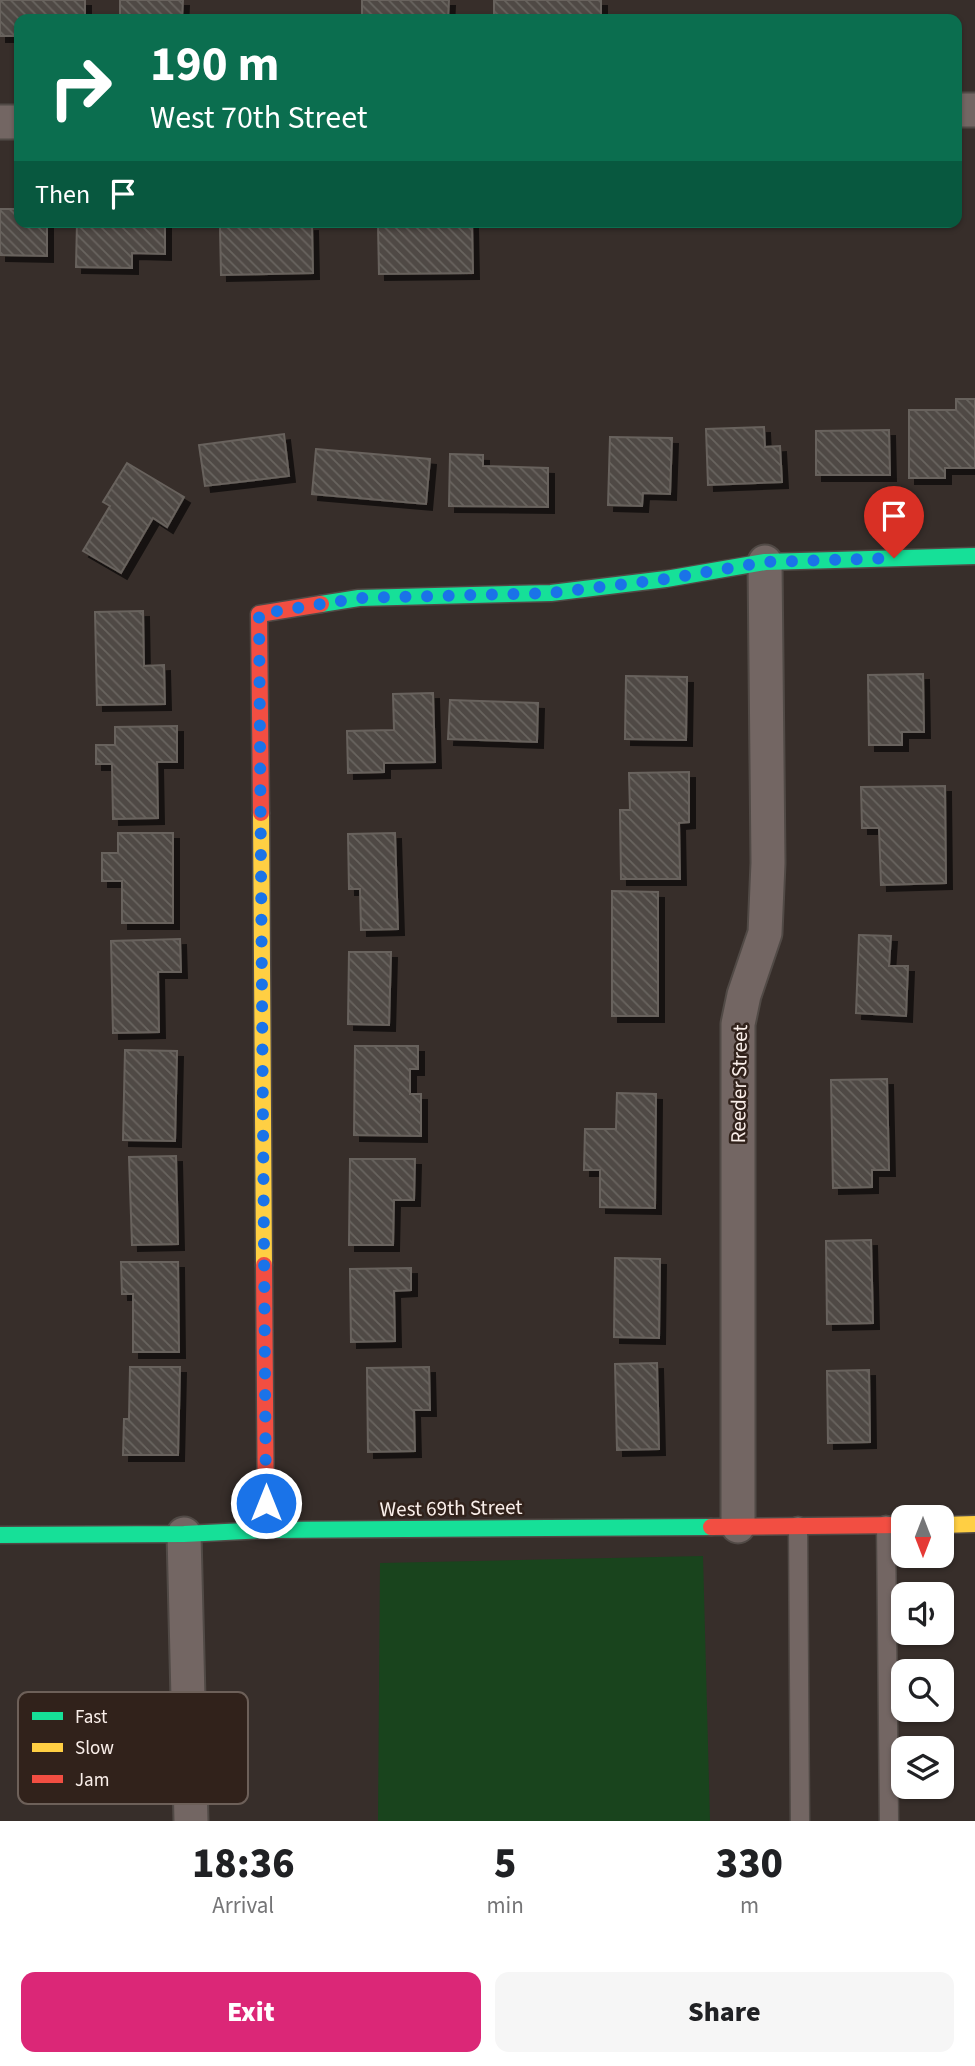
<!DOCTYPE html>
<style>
body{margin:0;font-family:"Source Sans 3",sans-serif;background:#f6f6f6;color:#202124;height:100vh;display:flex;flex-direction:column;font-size:26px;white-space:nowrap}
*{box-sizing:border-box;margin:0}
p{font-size:23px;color:#757577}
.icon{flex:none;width:38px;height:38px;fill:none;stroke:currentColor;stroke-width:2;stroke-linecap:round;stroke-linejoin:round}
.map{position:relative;height:1821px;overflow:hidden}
.panel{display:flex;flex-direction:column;background:#fff;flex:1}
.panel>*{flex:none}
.top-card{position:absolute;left:14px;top:14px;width:948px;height:214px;border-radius:14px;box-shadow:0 2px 5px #0004;background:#0b6e4f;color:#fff;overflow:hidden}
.needle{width:46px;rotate:180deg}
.controls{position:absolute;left:891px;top:1505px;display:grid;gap:14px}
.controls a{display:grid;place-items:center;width:63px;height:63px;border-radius:14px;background:#fff;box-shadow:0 2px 5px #0004;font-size:35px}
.pin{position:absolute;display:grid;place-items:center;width:60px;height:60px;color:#fff;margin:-72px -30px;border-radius:50% 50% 50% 0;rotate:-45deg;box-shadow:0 0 7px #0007}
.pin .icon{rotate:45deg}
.me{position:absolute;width:77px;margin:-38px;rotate:0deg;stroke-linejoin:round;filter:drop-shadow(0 0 5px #0008)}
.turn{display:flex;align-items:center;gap:24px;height:147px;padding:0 21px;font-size:32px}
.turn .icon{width:91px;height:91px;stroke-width:2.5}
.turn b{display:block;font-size:49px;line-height:60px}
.then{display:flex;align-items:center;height:66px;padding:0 21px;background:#0003;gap:14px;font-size:26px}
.eta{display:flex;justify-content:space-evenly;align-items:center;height:119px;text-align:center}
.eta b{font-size:42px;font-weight:800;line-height:49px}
.cta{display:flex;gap:14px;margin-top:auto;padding:14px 21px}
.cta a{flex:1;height:80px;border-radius:14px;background:#db2777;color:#fff;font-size:28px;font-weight:800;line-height:80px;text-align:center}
.cta a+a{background:#f6f6f6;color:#202124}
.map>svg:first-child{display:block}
</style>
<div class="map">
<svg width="975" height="1821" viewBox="0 0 975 1821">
<defs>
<pattern id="building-back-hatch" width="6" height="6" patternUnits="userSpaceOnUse" patternTransform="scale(1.75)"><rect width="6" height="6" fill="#4f4944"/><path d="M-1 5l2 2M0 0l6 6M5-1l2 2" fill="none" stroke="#69645f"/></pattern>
<filter id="shadow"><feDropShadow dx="6" dy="6" stdDeviation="0" flood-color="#0009"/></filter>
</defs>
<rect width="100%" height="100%" fill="#372e2a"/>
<polygon fill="#19441d" points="703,1556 710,1821 378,1821 380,1563"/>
<g fill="url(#building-back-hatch)" stroke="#68625d" stroke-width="2" filter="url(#shadow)">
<polygon points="0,0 85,0 85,19 19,19 19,36 0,36"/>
<polygon points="120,0 183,0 182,19 120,19"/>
<polygon points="362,0 449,0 448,19 362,19"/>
<rect x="494" y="0" width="107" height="19"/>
<polygon points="0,209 19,209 19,222 47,222 47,256 0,255"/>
<polygon points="77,222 165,222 165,254 132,253 132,268 76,267"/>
<polygon points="426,222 472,222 473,273 379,274 378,225 426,224"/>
<polygon points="312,225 313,273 221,275 220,227"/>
<polygon points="956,399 975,399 975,468 945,468 945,478 909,478 909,410 956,410"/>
<polygon points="764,427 765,447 780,446 782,482 708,485 706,429"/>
<polygon points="889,430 890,475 816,475 816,431"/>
<polygon points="284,434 289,476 205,486 199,445"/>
<polygon points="610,437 672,438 670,494 643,493 642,506 608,505"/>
<polygon points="316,449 430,459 426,504 312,494"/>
<polygon points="450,454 483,455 483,466 548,468 548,507 449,506"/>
<polygon points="127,463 184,497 167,527 153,518 121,573 83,551 110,506 103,502"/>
<polygon points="143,611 144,666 164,665 165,704 97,705 95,612"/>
<polygon points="923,674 924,732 902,732 902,745 869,745 868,675"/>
<polygon points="626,676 687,677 686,740 625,739"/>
<polygon points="433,693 435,762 384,763 384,772 348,773 347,731 394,730 393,694"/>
<polygon points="450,700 538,703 537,742 448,739"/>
<polygon points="177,726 177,762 157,762 158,818 113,819 112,764 96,764 96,745 115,745 115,727"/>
<polygon points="689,772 689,822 679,823 680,879 621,879 620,810 630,810 629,773"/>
<polygon points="945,786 946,883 881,885 879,828 862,828 861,787"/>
<polygon points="118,833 173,833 173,923 122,923 122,881 102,881 102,853 118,853"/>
<polygon points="395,833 398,929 361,930 360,889 349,889 348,834"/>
<polygon points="612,891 658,892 658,1016 612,1016"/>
<polygon points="859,935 891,936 889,966 908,966 906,1016 856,1013"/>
<polygon points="180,939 181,972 158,972 159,1032 113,1033 111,941"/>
<polygon points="349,952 391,952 389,1025 348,1024"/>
<polygon points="355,1046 418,1046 418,1069 410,1069 410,1094 421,1094 421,1136 354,1135"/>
<polygon points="125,1050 177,1051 175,1141 123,1140"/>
<polygon points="887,1079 889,1170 872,1170 872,1187 833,1188 831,1080"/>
<polygon points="617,1093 656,1094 655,1208 600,1207 600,1170 584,1170 585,1129 616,1129"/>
<polygon points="176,1156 178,1244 132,1245 129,1157"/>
<polygon points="350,1159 415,1159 414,1200 394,1200 393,1245 349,1245"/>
<polygon points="871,1240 873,1323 827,1324 826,1241"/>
<polygon points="615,1258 660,1259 659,1338 614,1337"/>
<polygon points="121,1262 178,1262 179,1352 133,1352 133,1294 122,1294"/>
<polygon points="411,1268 411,1290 394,1291 395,1341 351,1342 350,1269"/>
<polygon points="657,1363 659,1449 617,1450 615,1364"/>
<polygon points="130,1367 180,1367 178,1455 123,1455 124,1419 129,1419"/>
<polygon points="429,1367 430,1410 414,1410 415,1451 368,1452 367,1368"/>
<polygon points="869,1370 870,1442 828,1443 827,1371"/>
</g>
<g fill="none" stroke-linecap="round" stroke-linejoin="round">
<g stroke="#514a46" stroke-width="21">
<g id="lane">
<polyline points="886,1525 889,1821"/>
<polyline points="798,1526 800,1821"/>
</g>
</g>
<g stroke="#514a46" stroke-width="37">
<g id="street">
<polyline points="957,110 975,110"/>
<polyline points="0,122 19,122"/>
<polyline points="738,1526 738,1024 744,995 765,933 768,863 765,562"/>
<polyline points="184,1534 191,1821"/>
</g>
</g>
<g stroke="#514a46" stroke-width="19">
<g id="fast">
<polyline points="321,604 359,598 551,593 666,579 765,562 975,556"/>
<polyline points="0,1535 184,1534 266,1530 711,1527"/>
</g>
</g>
<g stroke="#514a46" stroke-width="19">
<g id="slow">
<polyline points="261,813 264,1265"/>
<polyline points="942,1525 975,1524"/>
</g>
</g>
<g stroke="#514a46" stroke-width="19">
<g id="jam">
<polyline points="261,813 259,614 321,604"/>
<polyline points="264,1265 266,1530"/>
<polyline points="711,1527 903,1525"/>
</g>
</g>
<use href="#lane" stroke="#736663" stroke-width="18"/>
<use href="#street" stroke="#736663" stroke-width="33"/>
<use href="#fast" stroke="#16e098" stroke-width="16"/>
<use href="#slow" stroke="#ffcf43" stroke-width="16"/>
<use href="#jam" stroke="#f24e42" stroke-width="16"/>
</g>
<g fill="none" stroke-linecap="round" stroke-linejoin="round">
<polyline stroke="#1a73e8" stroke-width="12" stroke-dasharray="0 21.6" points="266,1503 259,614 359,598 551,593 666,579 765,562 894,558"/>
</g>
<g text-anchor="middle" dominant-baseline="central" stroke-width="5" stroke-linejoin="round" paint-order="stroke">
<g font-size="21" fill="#faefea" stroke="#31221b">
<text transform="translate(739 1084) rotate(-89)">Reeder Street</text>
<text transform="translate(451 1508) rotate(-1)">West 69th Street</text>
</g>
</g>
<rect x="18" y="1692" width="230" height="112" rx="10" fill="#31221b" stroke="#6d6059" stroke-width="2"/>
<rect x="32" y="1712" width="31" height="8" fill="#16e098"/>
<rect x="32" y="1743" width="31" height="9" fill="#ffcf43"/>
<rect x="32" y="1775" width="31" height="8" fill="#f24e42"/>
<g font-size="19" fill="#faefea">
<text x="75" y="1723">Fast</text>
<text x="75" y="1754">Slow</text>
<text x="75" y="1786">Jam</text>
</g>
</svg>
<div class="controls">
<a><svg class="needle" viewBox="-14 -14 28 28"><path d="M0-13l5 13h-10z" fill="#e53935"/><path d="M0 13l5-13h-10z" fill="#757577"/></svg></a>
<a><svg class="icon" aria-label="sound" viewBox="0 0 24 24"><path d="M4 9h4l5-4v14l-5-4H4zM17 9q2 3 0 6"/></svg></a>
<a><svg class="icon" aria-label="search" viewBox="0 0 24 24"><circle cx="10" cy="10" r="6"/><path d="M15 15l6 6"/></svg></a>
<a><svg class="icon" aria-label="layers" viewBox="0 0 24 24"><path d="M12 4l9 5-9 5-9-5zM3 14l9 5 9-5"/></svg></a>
</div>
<div class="pin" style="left:894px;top:558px;background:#d93025"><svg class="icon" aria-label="arrive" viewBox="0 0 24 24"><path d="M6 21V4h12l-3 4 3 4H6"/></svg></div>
<svg class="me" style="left:266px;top:1503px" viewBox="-20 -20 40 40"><circle r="17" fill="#1a73e8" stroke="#fff" stroke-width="3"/><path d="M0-11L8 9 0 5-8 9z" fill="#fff"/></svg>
<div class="top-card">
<div class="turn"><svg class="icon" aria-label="right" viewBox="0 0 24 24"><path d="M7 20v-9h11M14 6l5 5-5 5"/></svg><div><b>190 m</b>West 70th Street</div></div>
<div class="then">Then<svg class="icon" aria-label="arrive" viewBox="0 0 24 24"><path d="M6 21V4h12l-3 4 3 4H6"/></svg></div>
</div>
</div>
<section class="panel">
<div class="eta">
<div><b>18:36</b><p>Arrival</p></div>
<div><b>5</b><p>min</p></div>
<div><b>330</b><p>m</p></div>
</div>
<div class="cta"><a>Exit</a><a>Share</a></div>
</section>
